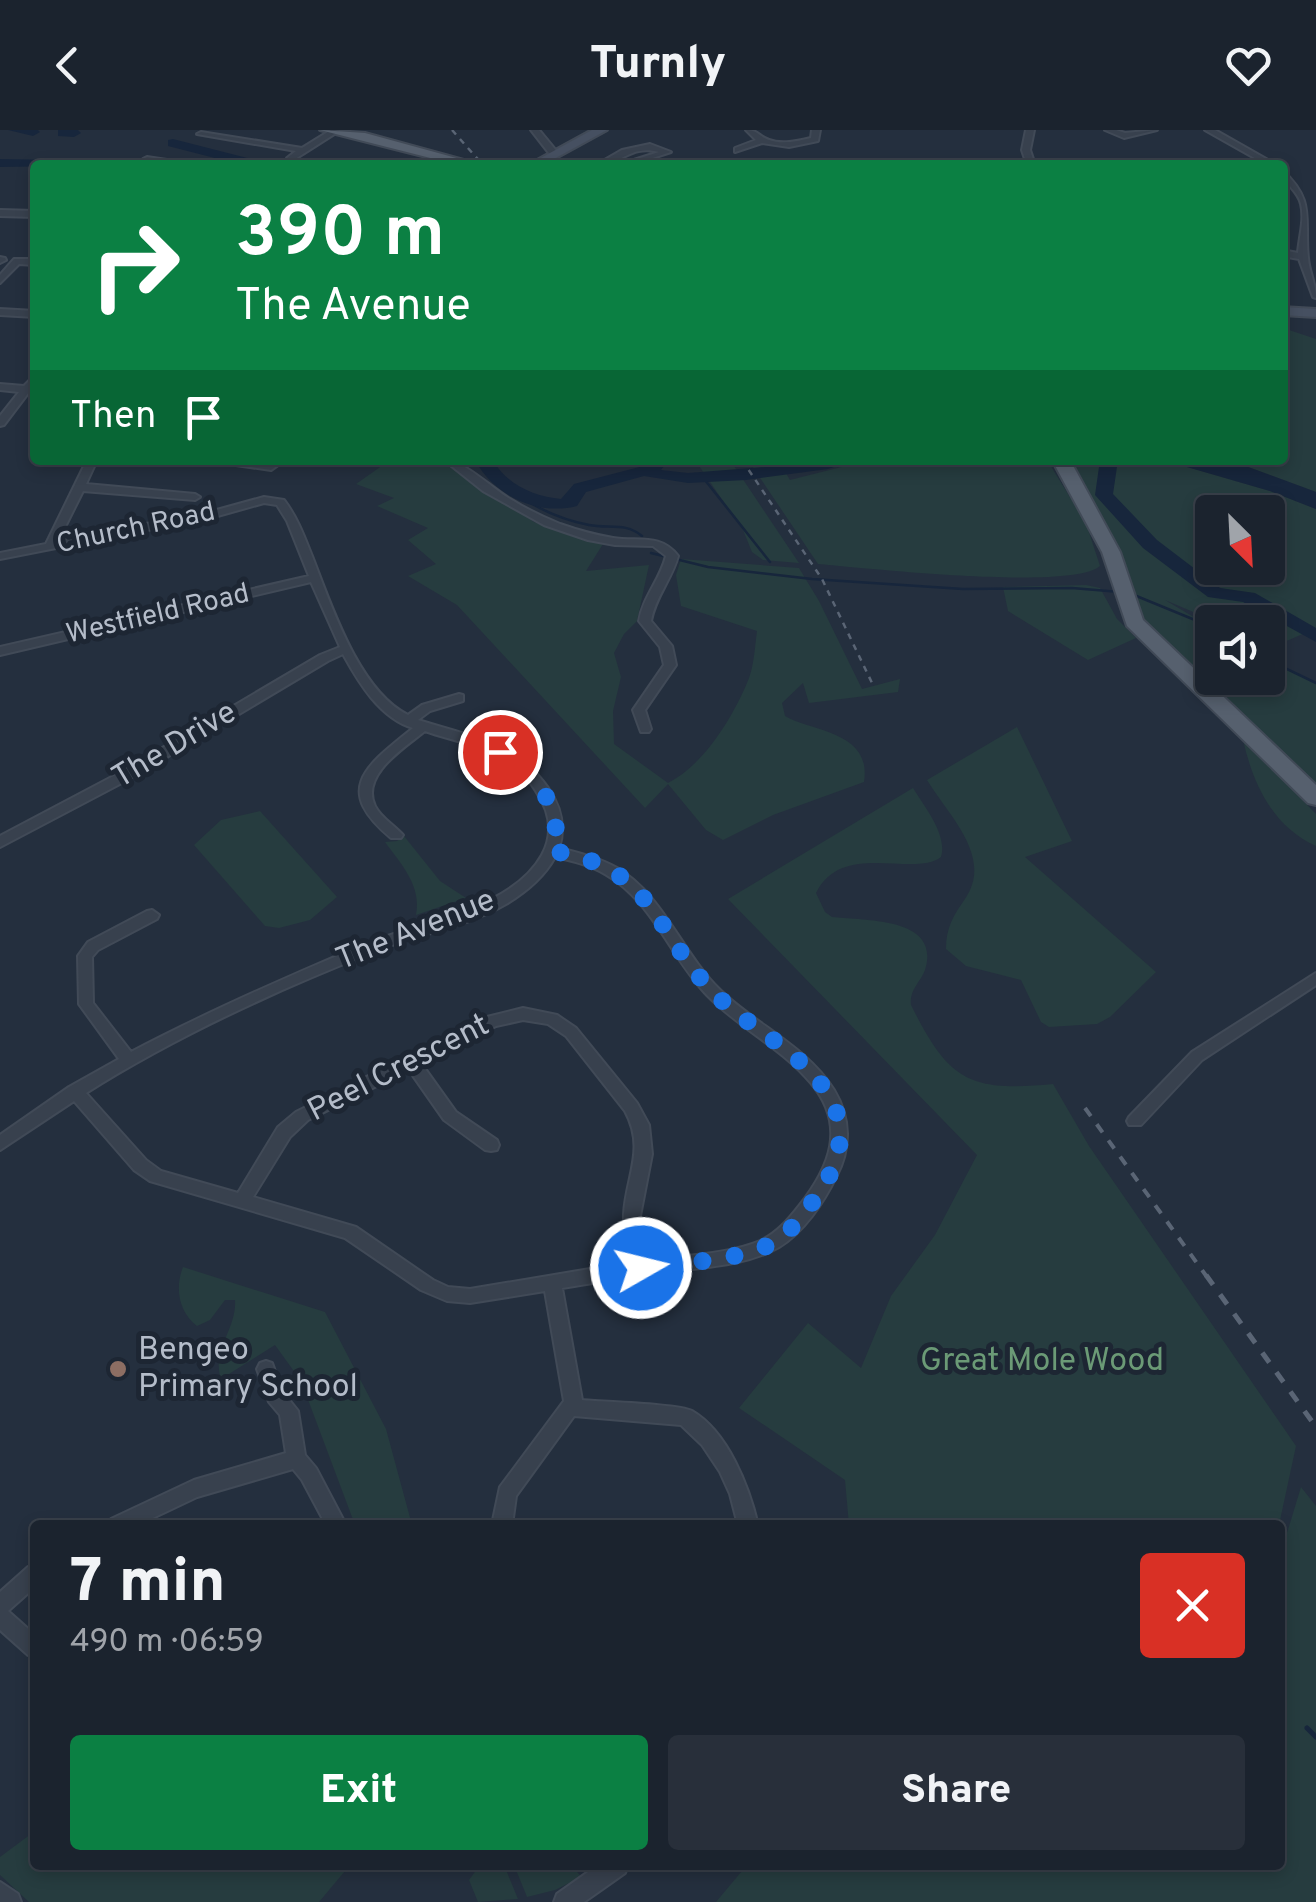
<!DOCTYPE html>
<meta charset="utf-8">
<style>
body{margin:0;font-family:Overpass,sans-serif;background:#282f3a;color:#f1f3f6;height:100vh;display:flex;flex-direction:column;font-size:38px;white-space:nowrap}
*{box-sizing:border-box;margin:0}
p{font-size:32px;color:#a0a4aa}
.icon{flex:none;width:55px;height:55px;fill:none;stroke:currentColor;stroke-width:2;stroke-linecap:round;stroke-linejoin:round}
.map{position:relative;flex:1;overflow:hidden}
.panel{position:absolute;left:30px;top:1390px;width:1255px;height:350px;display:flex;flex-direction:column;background:#1b232e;border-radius:10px;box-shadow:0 5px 15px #0003,0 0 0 2px #39404a}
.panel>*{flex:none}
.top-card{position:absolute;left:30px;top:30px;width:1258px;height:305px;border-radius:10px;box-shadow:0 5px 15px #0003,0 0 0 2px #39404a;background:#0b8043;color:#fff;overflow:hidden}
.needle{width:65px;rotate:156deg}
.controls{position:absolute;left:1195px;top:365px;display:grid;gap:20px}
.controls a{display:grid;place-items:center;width:90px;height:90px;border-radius:10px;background:#1b232e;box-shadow:0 5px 15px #0003,0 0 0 2px #39404a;font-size:50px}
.pin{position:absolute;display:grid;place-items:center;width:85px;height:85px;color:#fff;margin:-42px;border:5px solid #fff;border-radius:50%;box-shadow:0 2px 10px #0007}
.me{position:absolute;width:110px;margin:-55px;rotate:82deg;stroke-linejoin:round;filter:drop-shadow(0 0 8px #0008)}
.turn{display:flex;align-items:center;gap:35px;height:210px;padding:0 40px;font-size:45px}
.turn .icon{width:130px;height:130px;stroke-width:2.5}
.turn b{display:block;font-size:70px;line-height:85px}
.then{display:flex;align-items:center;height:95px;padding:0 40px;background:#0003;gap:20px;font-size:38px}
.round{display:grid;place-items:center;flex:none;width:105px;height:105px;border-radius:10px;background:#282f3a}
.summary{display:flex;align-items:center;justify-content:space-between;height:170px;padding:0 40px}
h1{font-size:60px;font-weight:800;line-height:75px}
.primary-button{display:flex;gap:20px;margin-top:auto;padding:20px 40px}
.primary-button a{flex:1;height:115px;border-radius:10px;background:#0b8043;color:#fff;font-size:40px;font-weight:800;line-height:115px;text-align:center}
.primary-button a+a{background:#282f3a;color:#f1f3f6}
header{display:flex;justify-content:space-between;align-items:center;height:130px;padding:0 40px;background:#1b232e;font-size:45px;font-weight:800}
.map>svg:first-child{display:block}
</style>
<header><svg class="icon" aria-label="back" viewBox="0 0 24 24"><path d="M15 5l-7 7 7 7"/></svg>Turnly<svg class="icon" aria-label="heart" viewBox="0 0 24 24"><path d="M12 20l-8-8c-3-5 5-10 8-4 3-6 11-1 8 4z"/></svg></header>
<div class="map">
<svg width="1316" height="1772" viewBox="0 0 1316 1772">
<rect width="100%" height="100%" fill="#242f3e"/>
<g fill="#263c3f" fill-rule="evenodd">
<polygon points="1283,198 1316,209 1316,362 1229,330 1282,330"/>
<path d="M390,330h55l89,62 69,22 -17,27 63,-6 -12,56 -13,13 -10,19 7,24 -8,34 1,33 54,39c36,-18 66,-67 81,-105 5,-13 6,-32 8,-47l-76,-25 -5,-31 5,-16 118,9 20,33 43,88 38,-10 -2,13 -89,11 -6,-20 -21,20 3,13c27,16 87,15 79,66l-91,33 -50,25 -17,-10 -38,-46 -23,24 -188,-203 -49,-29 28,-12 -28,-24 20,-12 -51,-22 17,-8 -38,-14z"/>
<polygon points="695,330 730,330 799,433 763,430 752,422 743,400"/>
<path d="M748,330h30l12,20 79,-20h178l39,63 14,43c-29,25 -234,2 -282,-2z"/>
<polygon points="1064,330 1105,330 1103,367 1151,419 1210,464 1246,470 1305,503 1268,519 1268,492 1217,492 1165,470 1212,498 1212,548 1268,548 1268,528 1316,554 1316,660 1138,488"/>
<path d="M1113,330h50l107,31 46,18v120l-6,2 -52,-33 -48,-13 -45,-33 -55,-58zM1212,382h56v56h-56z"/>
<polygon points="1086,455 1100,458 1117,489 1136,508 1088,530 1008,481 1003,457"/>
<path d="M1017,597l55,114 -47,16 131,115 -46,45 -13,7 -48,3 -8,-5 -20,-42 -55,-14 -20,-17c0,-21 7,-33 19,-50 29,-42 -17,-84 -38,-119z"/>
<path d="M1243,610l73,74v32c-43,-19 -63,-62 -73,-106z"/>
<path d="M913,658c11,18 35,47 28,69 -27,21 -99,-17 -125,36l9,19 7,5c30,4 110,-1 93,53 -5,13 -16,20 -14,35 38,76 58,87 142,79l36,62 207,300 -17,79h-430l-4,-45 -106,-72 69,-85 53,45 30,-72 44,-61 42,-80 -249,-256z"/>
<polygon points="260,681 337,767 310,790 279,798 265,796 194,715 221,690"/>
<path d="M404,706l36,45 26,17 -50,17c6,-29 -15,-51 -31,-73l12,-1z"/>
<path d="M183,1137l142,45 61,117 26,96h-57l-54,-144 -26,-36 -54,34c-10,-29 16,-50 14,-79h-10l-15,20 -13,6c-19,-15 -22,-39 -14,-59z"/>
<polygon points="1301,1357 1316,1376 1316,1772 716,1772 747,1735 1280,1735 1280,1426"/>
<polygon points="35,1701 35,1735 350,1735 319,1772 29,1772 0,1745 0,1727"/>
<polygon points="480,1735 504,1735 518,1769 478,1772 469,1750"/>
<polygon points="514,1735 572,1735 581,1747 555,1760 527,1767"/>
</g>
<polygon fill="#17263c" points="1163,330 1229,330 1316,362 1316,379 1270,361"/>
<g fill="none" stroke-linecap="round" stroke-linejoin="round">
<g stroke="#17263c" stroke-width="2.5">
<polyline points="701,345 770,432"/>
<path d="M516,364c22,15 47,26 73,31 19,4 37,-3 53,11"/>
<polyline points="651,423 708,437 812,449 963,459 1072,458 1120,462"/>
<polyline points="1134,465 1212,497"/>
<polyline points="1268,530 1316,553"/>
</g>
<polyline stroke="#17263c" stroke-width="5" points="1307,1598 1316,1607"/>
<g fill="#17263c" fill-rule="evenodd">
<polygon points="8,0 38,0 40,2 33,6"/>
<polygon points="58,0 78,0 81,3 74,7 58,6"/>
<polygon points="173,9 263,32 265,35 242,35 168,16 168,10"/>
<polygon points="0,29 125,31 132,35 0,37"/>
<path d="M475,330h18c13,24 41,37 68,39l13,-15 73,-19 4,-5h18l-8,10 27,3 166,-13 -26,9 -82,11 -58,3 -44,-7 -58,16 -9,14c-39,10 -83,-10 -102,-46z"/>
<polygon points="1100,330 1118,330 1113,364 1157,410 1220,458 1255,463 1316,498 1316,512 1243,472 1208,467 1143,418 1095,365"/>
</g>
<g stroke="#414a57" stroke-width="4">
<g id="street">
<polygon points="331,0 339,1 295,29 298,35 290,35 287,28 296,21 197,4 201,2 302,18"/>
<polygon points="531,0 539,0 558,23 558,27 552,27"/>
<path d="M746,0c12,0 12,6 23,10 13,5 29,1 42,-2l1,-8h8l-2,11 -29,6 -27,-4 -27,9v-4l21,-8z"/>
<polygon points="1026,0 1034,0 1030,20 1035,35 1027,35 1022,20"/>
<polygon points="1105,0 1116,0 1125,3 1157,0 1124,8"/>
<polygon points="1205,0 1215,0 1277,35 1267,35"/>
<path d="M650,14l21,8 -40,13h-13l41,-13c-28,-8 -38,13 -63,13l26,-15z"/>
<polygon points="147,27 187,33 191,35 144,31 143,29"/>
<path d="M1282,40c34,31 22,48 26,88 1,14 8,26 8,40l-3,-1 -14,-38 -17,-3v-6l16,3c1,-15 7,-33 3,-49 -3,-14 -18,-20 -19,-34z"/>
<polygon points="0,80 35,81 35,87 0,86"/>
<polygon points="0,127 5,128 6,130 0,133"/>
<polygon points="14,129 35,129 35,135 19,134 0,153 0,145"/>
<polygon points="0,179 35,181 35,187 0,185"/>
<polygon points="35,245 35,263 29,262 4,295 0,296 0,286 19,262 0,260 0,254 24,256"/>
<path d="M87,330h10l-11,24 109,10 5,3 -5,3 -112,-9 -25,50 155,-30 51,-14 20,3c13,17 20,36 28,56 19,49 47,135 96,159l14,-10 37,-11 4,1v6l-33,10 -12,9c50,16 98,22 130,68 13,19 18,38 11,60 20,5 40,10 58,20 46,27 65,85 103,122 36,35 86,56 114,100 17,28 17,59 2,87 -12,25 -33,56 -57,70 -33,19 -75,20 -112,25 -35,5 -70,10 -105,16l20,112c19,2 97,4 110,11 36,21 57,76 66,114h-20l-8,-31 -10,-22 -18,-27 -21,-20 -107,-9 -58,80 -4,29h-20l8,-38 64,-86 -19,-110 -75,12 -23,-2 -26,-11 -76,-52 -195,-57 -16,-11 -60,-69 -74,49v-15l69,-48 50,-28 -40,-55 -1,-48 10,-14 59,-31 5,-1 7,5 -2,4 -59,31 -6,7 1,46 38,49c72,-38 147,-71 222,-103 45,-20 94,-27 137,-49 44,-22 79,-61 46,-109 -8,-13 -19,-24 -32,-32 -25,-14 -53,-19 -79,-28 -21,17 -65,44 -50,75 6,12 19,19 28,29l-2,3h-10c-59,-49 -25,-72 22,-110 -33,-10 -54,-45 -70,-74l-15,7 -193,115 -135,71v-11l125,-66 195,-115 20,-8 -29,-65 -311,73v-8l309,-71 -22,-55 -10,-16 -13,-2 -50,14 -214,42v-6l46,-9zM555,727c18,4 35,8 50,17 47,26 66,84 102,121 32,33 75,53 104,88 36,43 19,84 -12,123 -11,14 -22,27 -39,35 -34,14 -76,14 -112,19l-8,-44 12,-62 -3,-29 -12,-22 -61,-75 -19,-13 -34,-7 -36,9 -191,95 -18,15 -40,66 -77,-22 -15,-11 -60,-67c90,-57 191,-103 290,-142 43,-17 90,-24 130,-47 20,-12 38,-27 49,-47zM523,890l25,4 18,12 59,75c21,38 1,65 -1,103 -1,15 5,33 8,48l-162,27 -22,-2 -15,-7 -77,-53 -103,-30 37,-60 18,-17 101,-50 35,50 41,30 6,1 6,-1 2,-5 -2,-5 -41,-28 -35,-49 75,-37z"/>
<polygon points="217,330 269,334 273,330 285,330 271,340 222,333"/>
<path d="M444,330c20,0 47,28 66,39 16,10 33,18 50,25 17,6 35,11 53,14 25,4 48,-5 65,18 -6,23 -23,41 -27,65l21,25 4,19 -31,45 6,19 -2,3h-8l-8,-22 31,-45 -4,-18 -21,-26c4,-24 21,-41 27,-65l-13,-10 -38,-1 -27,-5 -44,-15 -61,-34z"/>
<polygon points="1316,843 1316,855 1202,930 1141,995 1129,995 1127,991 1129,987 1192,922"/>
<polygon points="266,1231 272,1233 282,1261 298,1281 305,1325 316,1338 346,1395 326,1395 302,1350 293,1339 197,1367 138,1395 108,1395 111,1389 194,1350 286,1323 280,1285 269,1272 257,1239 260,1233"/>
<polygon points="35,1434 35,1457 8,1481 35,1505 35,1528 28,1525 0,1500 0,1462 28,1437"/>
<polygon points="598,1735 628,1735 625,1743 584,1772 554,1772 557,1764"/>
<polygon points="0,1752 18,1764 21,1772 0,1772"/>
</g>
</g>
<g stroke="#414a57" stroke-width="4">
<g id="secondary">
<polygon points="592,0 607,0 543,35 528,35"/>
<polygon points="1282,177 1316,179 1316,187 1282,185"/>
</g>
</g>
<g stroke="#414a57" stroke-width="4">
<g id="primary">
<polygon points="320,0 365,3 482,35 458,35"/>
<polygon points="1052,330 1070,330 1120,422 1143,490 1316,655 1316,675 1308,673 1127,496 1102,422"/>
</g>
</g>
<use href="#street" fill="#38414e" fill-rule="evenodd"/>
<use href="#secondary" fill="#465061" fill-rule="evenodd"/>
<use href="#primary" fill="#56606e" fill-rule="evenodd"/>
<g stroke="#5a6575" stroke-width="2.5" stroke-dasharray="6 6" stroke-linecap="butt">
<polyline points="452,0 483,35"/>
<polyline points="742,330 822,449 873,555"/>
</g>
<polyline stroke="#5a6575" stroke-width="4" stroke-dasharray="10 10" stroke-linecap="butt" points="1085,978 1207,1147"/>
<polyline stroke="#5a6575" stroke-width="5" stroke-dasharray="12 12" stroke-linecap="butt" points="1206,1145 1316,1297"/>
</g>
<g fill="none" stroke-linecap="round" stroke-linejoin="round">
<path stroke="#1a73e8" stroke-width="18" stroke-dasharray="0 32.4" d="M500,622c34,23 67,56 52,99 102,16 100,77 160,140 35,36 86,58 114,100 28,42 10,83 -19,118 -11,14 -22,29 -38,36 -38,17 -88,17 -128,23"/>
</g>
<circle fill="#8d6e63" stroke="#1d2633" stroke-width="4" cx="118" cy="1239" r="10"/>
<g text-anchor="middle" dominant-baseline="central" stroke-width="10" stroke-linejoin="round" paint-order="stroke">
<g font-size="28" fill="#b4bcc9" stroke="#1d2633">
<text transform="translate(136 399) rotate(-12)">Church Road</text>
<text transform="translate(158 485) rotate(-13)">Westfield Road</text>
</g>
<g font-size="32" fill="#b4bcc9" stroke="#1d2633">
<text transform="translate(175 616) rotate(-31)">The Drive</text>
<text transform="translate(416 801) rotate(-22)">The Avenue</text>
<text transform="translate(399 939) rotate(-27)">Peel Crescent</text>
</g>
<g font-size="32" fill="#b4bcc9" stroke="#1d2633" text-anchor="start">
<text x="138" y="1221">Bengeo<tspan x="138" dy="37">Primary School</tspan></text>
</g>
<g font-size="32" fill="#6b9a76" stroke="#1d2633">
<text x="1042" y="1232">Great Mole Wood</text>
</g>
</g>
</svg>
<div class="controls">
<a><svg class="needle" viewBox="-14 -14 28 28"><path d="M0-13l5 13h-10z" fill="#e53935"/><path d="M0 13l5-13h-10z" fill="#a0a4aa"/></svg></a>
<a><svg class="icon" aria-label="sound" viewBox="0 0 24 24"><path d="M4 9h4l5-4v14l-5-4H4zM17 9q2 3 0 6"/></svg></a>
</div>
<div class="pin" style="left:500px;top:622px;background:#d93025"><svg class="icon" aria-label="arrive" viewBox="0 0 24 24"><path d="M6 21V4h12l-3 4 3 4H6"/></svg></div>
<svg class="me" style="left:641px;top:1138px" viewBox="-20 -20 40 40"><circle r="17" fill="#1a73e8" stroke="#fff" stroke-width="3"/><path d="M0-11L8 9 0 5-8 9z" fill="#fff"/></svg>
<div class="top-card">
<div class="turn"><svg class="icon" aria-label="right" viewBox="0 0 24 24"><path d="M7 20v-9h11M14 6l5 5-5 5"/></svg><div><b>390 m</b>The Avenue</div></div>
<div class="then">Then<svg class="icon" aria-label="arrive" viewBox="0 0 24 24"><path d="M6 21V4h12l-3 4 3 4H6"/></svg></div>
</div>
<section class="panel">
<div class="summary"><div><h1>7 min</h1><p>490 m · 06:59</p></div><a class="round" style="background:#d93025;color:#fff"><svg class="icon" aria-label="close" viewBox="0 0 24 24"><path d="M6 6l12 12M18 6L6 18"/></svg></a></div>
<div class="primary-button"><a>Exit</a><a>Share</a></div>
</section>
</div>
